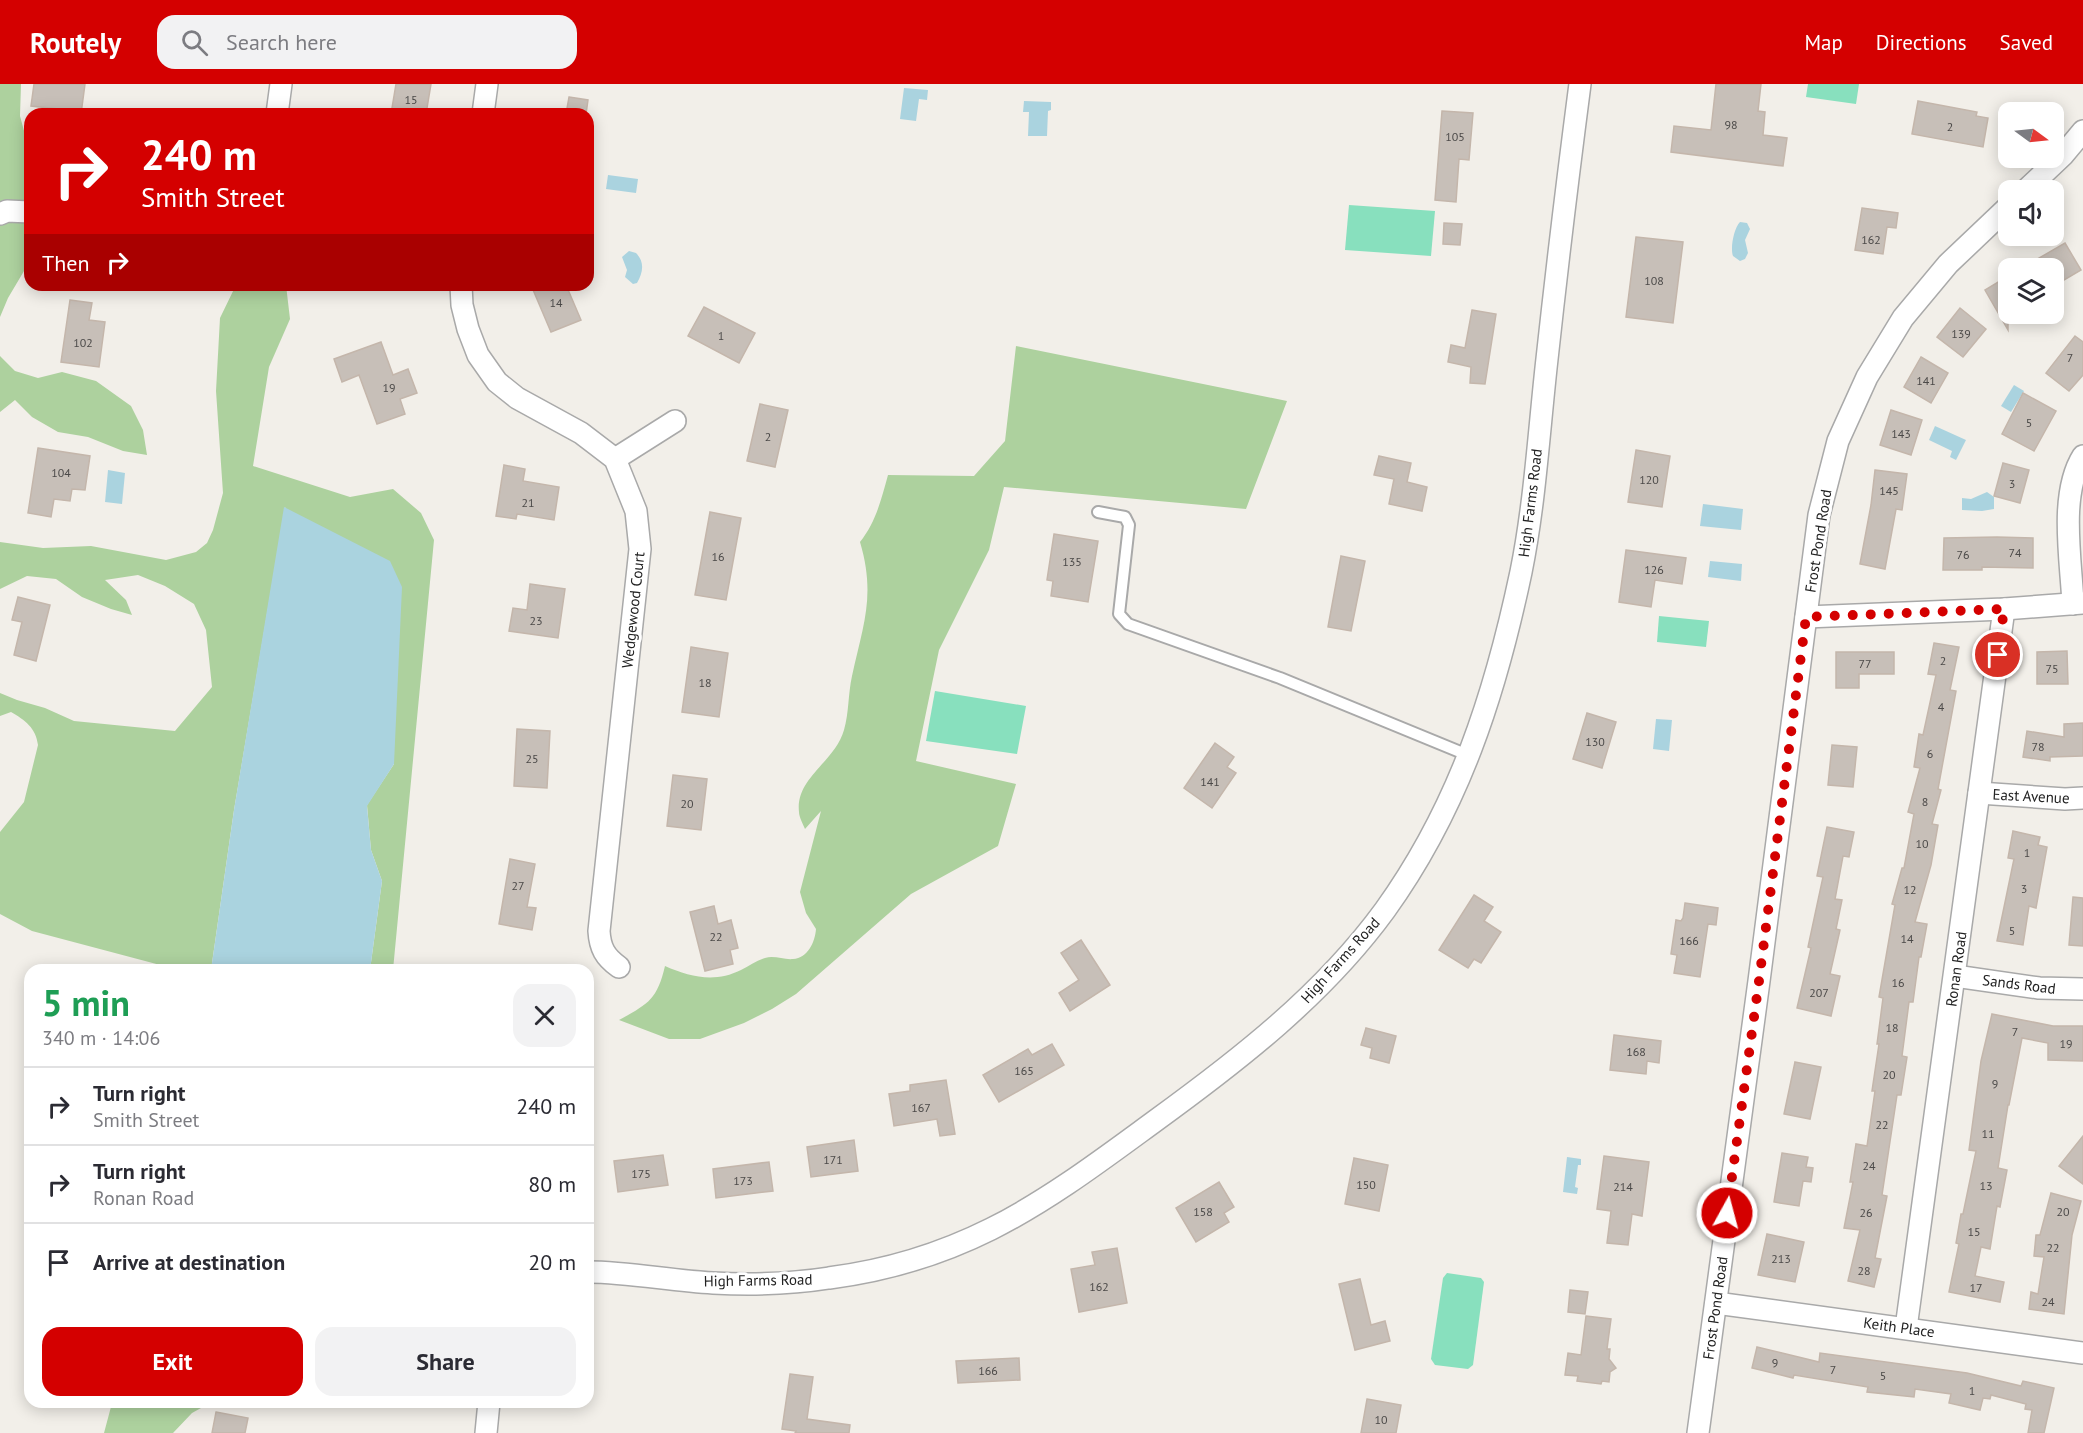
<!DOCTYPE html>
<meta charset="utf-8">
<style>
body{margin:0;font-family:"PT Sans",sans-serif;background:#f2f2f3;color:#2b2b33;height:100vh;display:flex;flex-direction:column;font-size:22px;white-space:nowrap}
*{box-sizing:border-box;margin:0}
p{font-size:20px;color:#7c7c81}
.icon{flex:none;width:33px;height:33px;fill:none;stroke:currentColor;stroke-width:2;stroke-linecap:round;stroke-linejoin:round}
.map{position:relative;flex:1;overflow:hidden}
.drawer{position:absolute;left:24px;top:880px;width:570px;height:444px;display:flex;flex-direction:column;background:#fff;border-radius:18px;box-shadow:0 3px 15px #0003}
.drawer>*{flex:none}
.guide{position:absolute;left:24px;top:24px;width:570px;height:183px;border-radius:18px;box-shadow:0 3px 15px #0003;background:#d40000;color:#fff;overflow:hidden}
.needle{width:39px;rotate:105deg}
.controls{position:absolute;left:1998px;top:18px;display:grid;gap:12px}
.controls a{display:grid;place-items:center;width:66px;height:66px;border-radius:12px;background:#fff;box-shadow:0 3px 15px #0003;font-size:30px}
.pin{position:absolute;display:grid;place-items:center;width:51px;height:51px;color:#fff;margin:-26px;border:3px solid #fff;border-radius:50%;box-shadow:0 2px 6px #0007}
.me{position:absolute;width:66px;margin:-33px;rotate:7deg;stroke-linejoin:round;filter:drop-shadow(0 0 4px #0008)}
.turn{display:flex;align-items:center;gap:21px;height:126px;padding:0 18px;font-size:27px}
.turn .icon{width:78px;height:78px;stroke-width:2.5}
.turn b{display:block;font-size:42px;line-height:51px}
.then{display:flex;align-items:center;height:57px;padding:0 18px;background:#0003;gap:12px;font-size:22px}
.round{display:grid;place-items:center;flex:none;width:63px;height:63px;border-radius:18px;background:#f2f2f3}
.overview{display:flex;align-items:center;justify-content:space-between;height:102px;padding:0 18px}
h1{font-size:36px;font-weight:600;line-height:45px;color:#1e9e55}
.action{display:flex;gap:12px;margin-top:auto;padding:12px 18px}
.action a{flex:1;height:69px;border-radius:18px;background:#d40000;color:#fff;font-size:24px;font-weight:600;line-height:69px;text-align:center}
.action a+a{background:#f2f2f3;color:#2b2b33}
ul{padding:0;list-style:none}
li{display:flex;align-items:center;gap:18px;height:78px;padding:0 18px;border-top:2px solid #e1e1e2}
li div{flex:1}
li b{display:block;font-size:22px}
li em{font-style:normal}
header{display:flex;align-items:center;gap:36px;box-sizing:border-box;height:84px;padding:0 30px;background:#d40000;color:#fff}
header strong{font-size:28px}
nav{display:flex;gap:33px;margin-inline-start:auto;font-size:21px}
.search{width:420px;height:54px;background:#f2f2f3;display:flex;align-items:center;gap:15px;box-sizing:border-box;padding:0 21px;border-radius:18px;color:#7c7c81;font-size:22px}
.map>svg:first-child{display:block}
</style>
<header>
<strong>Routely</strong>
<div class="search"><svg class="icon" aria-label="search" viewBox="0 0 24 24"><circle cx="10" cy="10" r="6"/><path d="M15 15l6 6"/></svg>Search here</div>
<nav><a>Map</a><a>Directions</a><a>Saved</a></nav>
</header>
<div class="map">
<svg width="2083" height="1349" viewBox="0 0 2083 1349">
<rect width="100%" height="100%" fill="#f2efe9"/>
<g fill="#add19e">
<polygon points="0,0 21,0 20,32 30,69 30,169 24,187 8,214 0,233"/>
<path d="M236,201h50l4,34 -21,48 -16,99 97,31 43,-8 28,24 13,27 -41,430h-23l12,-89 -11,-31 -4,-45 27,-41 -109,-257 -51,303 -23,160h-32l-147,-39 -32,-17v-82l24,-30 14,-57c-2,-17 -13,-25 -27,-33l-11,4v-23l17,7 28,8 29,13 101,10 37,-44 -6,-57 -12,-26 -29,-18 -27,-11 -33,5 21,20 6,15 -21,-6 -29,-12 -26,-18 -29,-3 -27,13v-47l43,6 48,-2 75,14 30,-8 11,-9 6,-13 10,-37 -7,-102 4,-73z"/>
<path d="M1016,262l271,55 -41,108 -242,-22 -15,63 -50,100 -23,111 100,23 -18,62 -87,48 -115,100 -24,15 -28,14 -44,16h-31l-50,-19c29,-16 38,-20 46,-54 25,11 50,17 76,4 8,-4 15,-9 24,-12 9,-3 19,2 28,1 15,-1 22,-17 23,-30l-10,-16 -6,-21 21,-81 -16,18c-2,-5 -6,-12 -6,-17 -4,-34 36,-50 45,-82 5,-17 4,-36 8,-54 11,-51 24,-80 8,-134 16,-20 21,-42 28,-67l86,1 31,-35z"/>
<polygon points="0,272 15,287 38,294 62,288 96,297 131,322 143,346 147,371 123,367 88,353 58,348 32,333 15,316 0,328"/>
<polygon points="112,1319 112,1318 210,1319 192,1329 173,1349 104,1349"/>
</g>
<g fill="#88e0be">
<polygon points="1808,0 1859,0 1856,20 1806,13"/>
<polygon points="1349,121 1435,127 1431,172 1345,166"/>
<polygon points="1659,532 1709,537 1706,563 1657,558"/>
<polygon points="935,607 1026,622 1017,670 926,657"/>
<polygon points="1447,1189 1481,1194 1484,1198 1473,1281 1468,1285 1435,1281 1431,1275 1443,1194"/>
</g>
<g fill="#aad3df">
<polygon points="904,4 928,6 927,16 919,15 916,37 900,35"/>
<polygon points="1024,17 1051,18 1051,26 1048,27 1047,52 1028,52 1029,28 1023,28"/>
<polygon points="608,91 638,95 636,109 606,105"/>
<path d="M1740,138l7,1 3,6 -5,11 3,13 -3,6 -5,2 -7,-5c-3,-8 1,-28 7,-34z"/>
<path d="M629,167l7,2c9,9 7,20 1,30l-4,1 -8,-7 2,-7 -5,-13z"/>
<polygon points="2014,301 2024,307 2011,328 2001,322"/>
<polygon points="1935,342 1966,356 1956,376 1950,373 1952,367 1929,356"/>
<polygon points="108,386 125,389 122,420 105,418"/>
<polygon points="1987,408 1994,413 1994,425 1982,427 1962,426 1962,414 1971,415"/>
<polygon points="1703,420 1743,425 1741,446 1700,442"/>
<polygon points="284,423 390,477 402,503 394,680 367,722 371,766 382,797 370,886 211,886 234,726"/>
<polygon points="1710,477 1742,480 1741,497 1708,493"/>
<polygon points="1656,635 1672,636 1669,667 1653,665"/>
<polygon points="1567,1073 1581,1075 1581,1081 1578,1081 1575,1103 1578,1104 1577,1110 1563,1108"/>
</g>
<g fill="#c7bfb8" stroke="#c4b6ab" stroke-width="1.5">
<polygon points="34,0 85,0 81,30 66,30 67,26 31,22"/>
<polygon points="396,0 431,0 426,30 391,30"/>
<polygon points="1716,0 1761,0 1758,27 1765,28 1763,51 1787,54 1783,82 1671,68 1674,42 1711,46"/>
<polygon points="569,13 588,16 586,30 566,30"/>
<polygon points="1918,17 1977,28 1976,32 1988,34 1983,63 1912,50"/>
<polygon points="1442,27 1473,29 1469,76 1459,75 1456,118 1435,116"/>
<polygon points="1862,124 1898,129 1896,144 1887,143 1883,170 1855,166"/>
<polygon points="1444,139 1462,140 1460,161 1443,160"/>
<polygon points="1636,153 1683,158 1673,239 1626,233"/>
<polygon points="2065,159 2081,186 2054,202 2054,184 2022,184"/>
<polygon points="2008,192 2008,246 1985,206"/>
<polygon points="531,201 566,201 581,236 551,248"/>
<polygon points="70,216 92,219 89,236 105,238 99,283 61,278"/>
<polygon points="704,223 755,249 739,279 688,252"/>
<polygon points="1960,224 1986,245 1963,273 1937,253"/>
<polygon points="1472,226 1496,230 1485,300 1470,299 1471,283 1448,278 1451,261 1465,264"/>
<polygon points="2075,252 2083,258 2083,291 2069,307 2046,289"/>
<polygon points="381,258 393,291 408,285 417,309 400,315 405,330 377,340 359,291 342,298 334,275"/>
<polygon points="1921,273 1948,289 1931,319 1904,303"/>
<polygon points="2023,309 2056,327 2034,367 2002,350"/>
<polygon points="760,320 788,326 775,383 747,377"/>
<polygon points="1891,326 1922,336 1911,371 1880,361"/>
<polygon points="38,364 90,372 85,406 72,405 70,417 54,415 51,433 28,429"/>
<polygon points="1636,366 1670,372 1662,423 1628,418"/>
<polygon points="1379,372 1411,379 1407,398 1427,403 1422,427 1389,420 1394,395 1374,391"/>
<polygon points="2003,379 2029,386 2020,419 1994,412"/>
<polygon points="504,381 525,385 523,397 559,403 554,436 517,430 516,435 496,432"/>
<polygon points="1875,386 1907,390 1902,426 1896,425 1885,485 1860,480 1871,421"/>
<polygon points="710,428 741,434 726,516 695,511"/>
<polygon points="1054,450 1098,457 1088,518 1051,512 1053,497 1047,496"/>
<polygon points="1997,453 2033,454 2033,484 1982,483 1982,486 1943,486 1944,454"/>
<polygon points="1626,466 1686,474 1682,500 1655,496 1651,523 1619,518"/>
<polygon points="1341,472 1365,477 1351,547 1328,543"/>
<polygon points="530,500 565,505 558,554 509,547 513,524 527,526"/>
<polygon points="18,513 50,521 36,577 14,571 22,538 12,536"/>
<polygon points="1934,559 1959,563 1950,606 1956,607 1938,705 1941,706 1932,740 1938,741 1931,781 1915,838 1927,840 1921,873 1919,873 1913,918 1909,918 1902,972 1907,973 1901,1011 1897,1011 1882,1111 1887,1112 1875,1174 1881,1175 1874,1203 1848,1197 1860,1146 1844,1144 1853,1098 1850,1098 1856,1060 1867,1062 1875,1007 1872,1007 1879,960 1877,960 1883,914 1879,913 1895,821 1892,820 1902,784 1904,784 1914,730 1908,728 1920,684 1914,683 1919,650 1923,651 1936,591 1928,590"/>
<polygon points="691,563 728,569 719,633 682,628"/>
<polygon points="2067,567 2068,600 2037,600 2037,568"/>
<polygon points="1836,568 1894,568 1894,590 1859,590 1859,604 1836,604"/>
<polygon points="1587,629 1616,638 1602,684 1573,675"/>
<polygon points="2083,639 2083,672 2050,673 2050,677 2023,673 2027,647 2064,653 2064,640"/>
<polygon points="517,645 550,647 547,704 514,702"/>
<polygon points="1215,659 1234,673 1227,683 1236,689 1212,724 1184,704"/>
<polygon points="1832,661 1857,663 1853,703 1828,701"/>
<polygon points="673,691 707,695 701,746 667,742"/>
<polygon points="1827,743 1854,748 1849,773 1843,772 1835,815 1842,816 1836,845 1840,846 1830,890 1840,892 1831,932 1797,924 1811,864 1808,863 1823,793 1817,792"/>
<polygon points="2013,747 2040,753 2038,761 2047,763 2036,824 2029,822 2023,861 1997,857 2014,775 2008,774"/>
<polygon points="510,775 535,780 527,823 536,824 532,846 499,840"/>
<polygon points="1474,811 1493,823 1484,837 1501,848 1481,879 1474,875 1468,884 1439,866"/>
<polygon points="2073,813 2083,814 2083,862 2069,861"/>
<polygon points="1685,819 1718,824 1716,841 1708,840 1700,893 1674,889 1677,871 1671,870 1676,836 1681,837 1683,834"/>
<polygon points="714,822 718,840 731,836 738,864 730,866 733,880 705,887 690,828"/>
<polygon points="1081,856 1110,901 1070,927 1059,909 1079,896 1061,869"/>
<polygon points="1992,930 2053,942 2083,942 2083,977 2048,976 2048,959 2022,954 2009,1021 2008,1021 1998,1084 2007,1086 2000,1123 1997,1122 1990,1165 1981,1163 1975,1192 2004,1198 2000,1218 1949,1208 1959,1160 1956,1159 1961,1130 1963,1130 1976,1067 1969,1066 1981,977"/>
<polygon points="1366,944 1396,952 1389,979 1370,974 1372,964 1361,961"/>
<polygon points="1614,951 1661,957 1659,979 1647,977 1646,990 1610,986"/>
<polygon points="1052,960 1064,981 999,1018 983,991 1028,965 1032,971"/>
<polygon points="1795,978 1821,983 1810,1035 1784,1030"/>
<polygon points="946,996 955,1050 940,1052 937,1035 894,1042 889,1010 910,1007 910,1001"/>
<polygon points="2083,1052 2083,1100 2059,1082"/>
<polygon points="854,1056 858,1087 811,1093 807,1063"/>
<polygon points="1782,1069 1808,1073 1806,1083 1813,1084 1811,1098 1803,1097 1799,1122 1774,1118"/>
<polygon points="663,1071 668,1101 618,1108 614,1077"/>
<polygon points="1604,1072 1649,1078 1642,1132 1632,1130 1628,1161 1607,1159 1611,1127 1597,1125"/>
<polygon points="1354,1074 1388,1081 1379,1127 1345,1120"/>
<polygon points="769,1078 773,1107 716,1114 713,1085"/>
<polygon points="1219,1098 1234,1123 1224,1129 1229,1138 1196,1158 1176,1124"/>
<polygon points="2051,1109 2081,1117 2072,1151 2064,1230 2029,1225 2031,1208 2038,1210 2044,1173 2034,1172 2036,1151 2040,1151"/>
<polygon points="1767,1150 1804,1158 1795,1198 1758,1191"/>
<polygon points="1117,1164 1127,1219 1079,1228 1071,1185 1095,1181 1092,1168"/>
<polygon points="1360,1195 1371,1241 1385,1237 1390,1257 1355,1266 1339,1200"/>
<polygon points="1570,1206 1588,1208 1585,1230 1568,1228"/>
<polygon points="1586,1232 1611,1235 1607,1265 1610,1265 1609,1275 1616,1284 1610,1288 1609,1298 1602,1297 1601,1300 1577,1297 1578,1292 1565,1291 1568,1269 1581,1271"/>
<polygon points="1757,1263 1819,1278 1820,1269 1967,1289 2021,1302 2023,1297 2054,1304 2044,1349 2028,1349 2032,1326 2025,1325 2026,1320 1991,1311 1990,1315 1983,1314 1980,1326 1949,1319 1951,1310 1915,1305 1914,1313 1867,1308 1868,1303 1794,1291 1793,1294 1752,1284"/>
<polygon points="1019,1274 1020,1296 958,1299 956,1277"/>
<polygon points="790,1290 813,1293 807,1335 850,1341 849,1349 795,1349 796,1347 782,1345"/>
<polygon points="1367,1315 1401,1321 1396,1349 1361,1349"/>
<polygon points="216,1328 248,1334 245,1349 212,1349"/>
</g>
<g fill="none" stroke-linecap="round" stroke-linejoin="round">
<g stroke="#a9a9a9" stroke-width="14">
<polyline id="lane" points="1098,428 1125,433 1129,441 1119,530 1128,540 1280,594 1470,672"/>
</g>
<g stroke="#a9a9a9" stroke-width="24">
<g id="street">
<polyline points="277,30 281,0"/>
<polyline points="483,30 487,0"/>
<polyline points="2026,106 2063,71 2083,47"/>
<polyline points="0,130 7,127 30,128"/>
<path d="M461,201l1,20 6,24 10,26 19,27 20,16 64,35 34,26 21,52 4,38 -41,382c1,17 6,26 20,36"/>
<polyline points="615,375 675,337"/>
<path d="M2073,520c-2,-45 -14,-110 10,-148"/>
<polyline points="1806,533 2004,525 2083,519"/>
<polyline points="1979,709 2065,715 2083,714"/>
<polyline points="1955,892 2039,904 2083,905"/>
<path d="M588,1188c42,0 83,9 125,11 38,2 78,1 116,-5 55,-7 112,-24 162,-49 58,-29 112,-70 164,-108 84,-61 168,-126 230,-211 74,-103 110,-215 136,-338 14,-69 18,-142 26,-213 10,-92 21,-183 33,-275"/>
<polyline points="1716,1219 2083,1269"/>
<polyline points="1906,1244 2004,525"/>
<polyline points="486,1349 489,1318"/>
<polyline points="1698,1349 1759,897 1819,431 1838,357 1867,293 1903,234 1948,180 2008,123"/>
</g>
</g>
<use href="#lane" stroke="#fff" stroke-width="10"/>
<use href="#street" stroke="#fff" stroke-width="21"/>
</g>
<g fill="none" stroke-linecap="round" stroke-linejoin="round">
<polyline stroke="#d40000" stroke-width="10" stroke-dasharray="0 18" points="1727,1129 1759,897 1806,533 2004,525 1998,571"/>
</g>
<g text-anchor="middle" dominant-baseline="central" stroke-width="6" stroke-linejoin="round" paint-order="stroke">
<g font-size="12" fill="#4b4948">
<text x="411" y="15">15</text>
<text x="1731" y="40">98</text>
<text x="1950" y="42">2</text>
<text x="1455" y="52">105</text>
<text x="1871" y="155">162</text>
<text x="1654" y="196">108</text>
<text x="556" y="218">14</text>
<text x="1961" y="249">139</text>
<text x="721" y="251">1</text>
<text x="83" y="258">102</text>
<text x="2070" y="273">7</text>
<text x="1926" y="296">141</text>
<text x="389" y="303">19</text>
<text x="2029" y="338">5</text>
<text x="1901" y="349">143</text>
<text x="768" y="352">2</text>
<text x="61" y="388">104</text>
<text x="1649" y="395">120</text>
<text x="2012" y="399">3</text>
<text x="1889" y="406">145</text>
<text x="528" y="418">21</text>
<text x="2015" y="468">74</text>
<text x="1963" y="470">76</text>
<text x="718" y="472">16</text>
<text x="1072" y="477">135</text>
<text x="1654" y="485">126</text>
<text x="536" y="536">23</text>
<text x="1943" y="576">2</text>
<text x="1865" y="579">77</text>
<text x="2052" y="584">75</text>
<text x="705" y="598">18</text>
<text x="1941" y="622">4</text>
<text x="1595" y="657">130</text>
<text x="2038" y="662">78</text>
<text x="1930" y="669">6</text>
<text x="532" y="674">25</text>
<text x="1210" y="697">141</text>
<text x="1925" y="717">8</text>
<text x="687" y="719">20</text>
<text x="1922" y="759">10</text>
<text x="2027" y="768">1</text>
<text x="518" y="801">27</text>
<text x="2024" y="804">3</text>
<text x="1910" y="805">12</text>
<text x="2012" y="846">5</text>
<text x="716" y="852">22</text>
<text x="1907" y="854">14</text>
<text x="1689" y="856">166</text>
<text x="1898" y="898">16</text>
<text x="1819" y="908">207</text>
<text x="1892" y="943">18</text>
<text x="2015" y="947">7</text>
<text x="2066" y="959">19</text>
<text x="1636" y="967">168</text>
<text x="1024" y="986">165</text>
<text x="1889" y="990">20</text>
<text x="1995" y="999">9</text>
<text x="921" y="1023">167</text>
<text x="1882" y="1040">22</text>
<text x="1988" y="1049">11</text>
<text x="833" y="1075">171</text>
<text x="1869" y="1081">24</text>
<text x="641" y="1089">175</text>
<text x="743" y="1096">173</text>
<text x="1366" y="1100">150</text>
<text x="1986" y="1101">13</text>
<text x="1623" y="1102">214</text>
<text x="1203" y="1127">158</text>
<text x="2063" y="1127">20</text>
<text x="1866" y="1128">26</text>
<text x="1974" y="1147">15</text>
<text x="2053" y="1163">22</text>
<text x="1781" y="1174">213</text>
<text x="1864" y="1186">28</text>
<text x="1099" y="1202">162</text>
<text x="1976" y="1203">17</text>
<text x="2048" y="1217">24</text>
<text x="1775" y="1278">9</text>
<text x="1833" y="1285">7</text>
<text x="988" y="1286">166</text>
<text x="1883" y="1291">5</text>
<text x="1972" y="1306">1</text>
<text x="1381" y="1335">10</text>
</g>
<g font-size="15" fill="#222" stroke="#fff">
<text transform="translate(1530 419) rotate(-83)">High Farms Road</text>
<text transform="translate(1818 457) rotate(-81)">Frost Pond Road</text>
<text transform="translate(633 526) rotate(-84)">Wedgewood Court</text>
<text transform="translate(2031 712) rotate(3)">East Avenue</text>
<text transform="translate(1340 876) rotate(-48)">High Farms Road</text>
<text transform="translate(1956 885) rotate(-82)">Ronan Road</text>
<text transform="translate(2019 900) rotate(7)">Sands Road</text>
<text transform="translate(758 1196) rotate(-1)">High Farms Road</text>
<text transform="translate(1715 1224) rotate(-82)">Frost Pond Road</text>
<text transform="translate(1899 1243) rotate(8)">Keith Place</text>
</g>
</g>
</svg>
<div class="controls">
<a><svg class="needle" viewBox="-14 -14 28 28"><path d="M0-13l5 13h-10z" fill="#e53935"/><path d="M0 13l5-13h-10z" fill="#7c7c81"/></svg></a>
<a><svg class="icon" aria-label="sound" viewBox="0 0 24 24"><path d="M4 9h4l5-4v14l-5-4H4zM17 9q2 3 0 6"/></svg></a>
<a><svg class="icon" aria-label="layers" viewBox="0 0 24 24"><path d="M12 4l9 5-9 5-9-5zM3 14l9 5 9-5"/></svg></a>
</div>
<div class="pin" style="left:1998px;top:571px;background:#d93025"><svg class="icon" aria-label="arrive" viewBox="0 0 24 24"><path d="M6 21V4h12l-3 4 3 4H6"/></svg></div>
<svg class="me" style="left:1727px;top:1129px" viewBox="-20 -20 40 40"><circle r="17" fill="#d40000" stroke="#fff" stroke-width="3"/><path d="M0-11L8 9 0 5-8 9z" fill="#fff"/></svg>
<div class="guide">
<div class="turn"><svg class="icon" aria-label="right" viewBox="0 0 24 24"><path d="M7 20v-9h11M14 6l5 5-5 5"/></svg><div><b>240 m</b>Smith Street</div></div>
<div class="then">Then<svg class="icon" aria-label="right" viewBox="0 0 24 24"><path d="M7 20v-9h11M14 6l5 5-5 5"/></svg></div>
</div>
<section class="drawer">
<div class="overview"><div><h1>5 min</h1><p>340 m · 14:06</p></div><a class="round"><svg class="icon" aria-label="close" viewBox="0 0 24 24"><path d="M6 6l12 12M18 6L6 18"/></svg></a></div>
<ul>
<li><svg class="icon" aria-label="right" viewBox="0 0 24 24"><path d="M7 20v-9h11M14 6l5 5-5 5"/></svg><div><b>Turn right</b><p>Smith Street</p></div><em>240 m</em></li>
<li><svg class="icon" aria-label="right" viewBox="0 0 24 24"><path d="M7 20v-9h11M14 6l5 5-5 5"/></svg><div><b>Turn right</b><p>Ronan Road</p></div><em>80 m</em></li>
<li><svg class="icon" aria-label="arrive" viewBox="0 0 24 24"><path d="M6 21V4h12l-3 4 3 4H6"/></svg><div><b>Arrive at destination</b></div><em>20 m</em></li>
</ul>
<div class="action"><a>Exit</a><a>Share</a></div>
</section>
</div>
